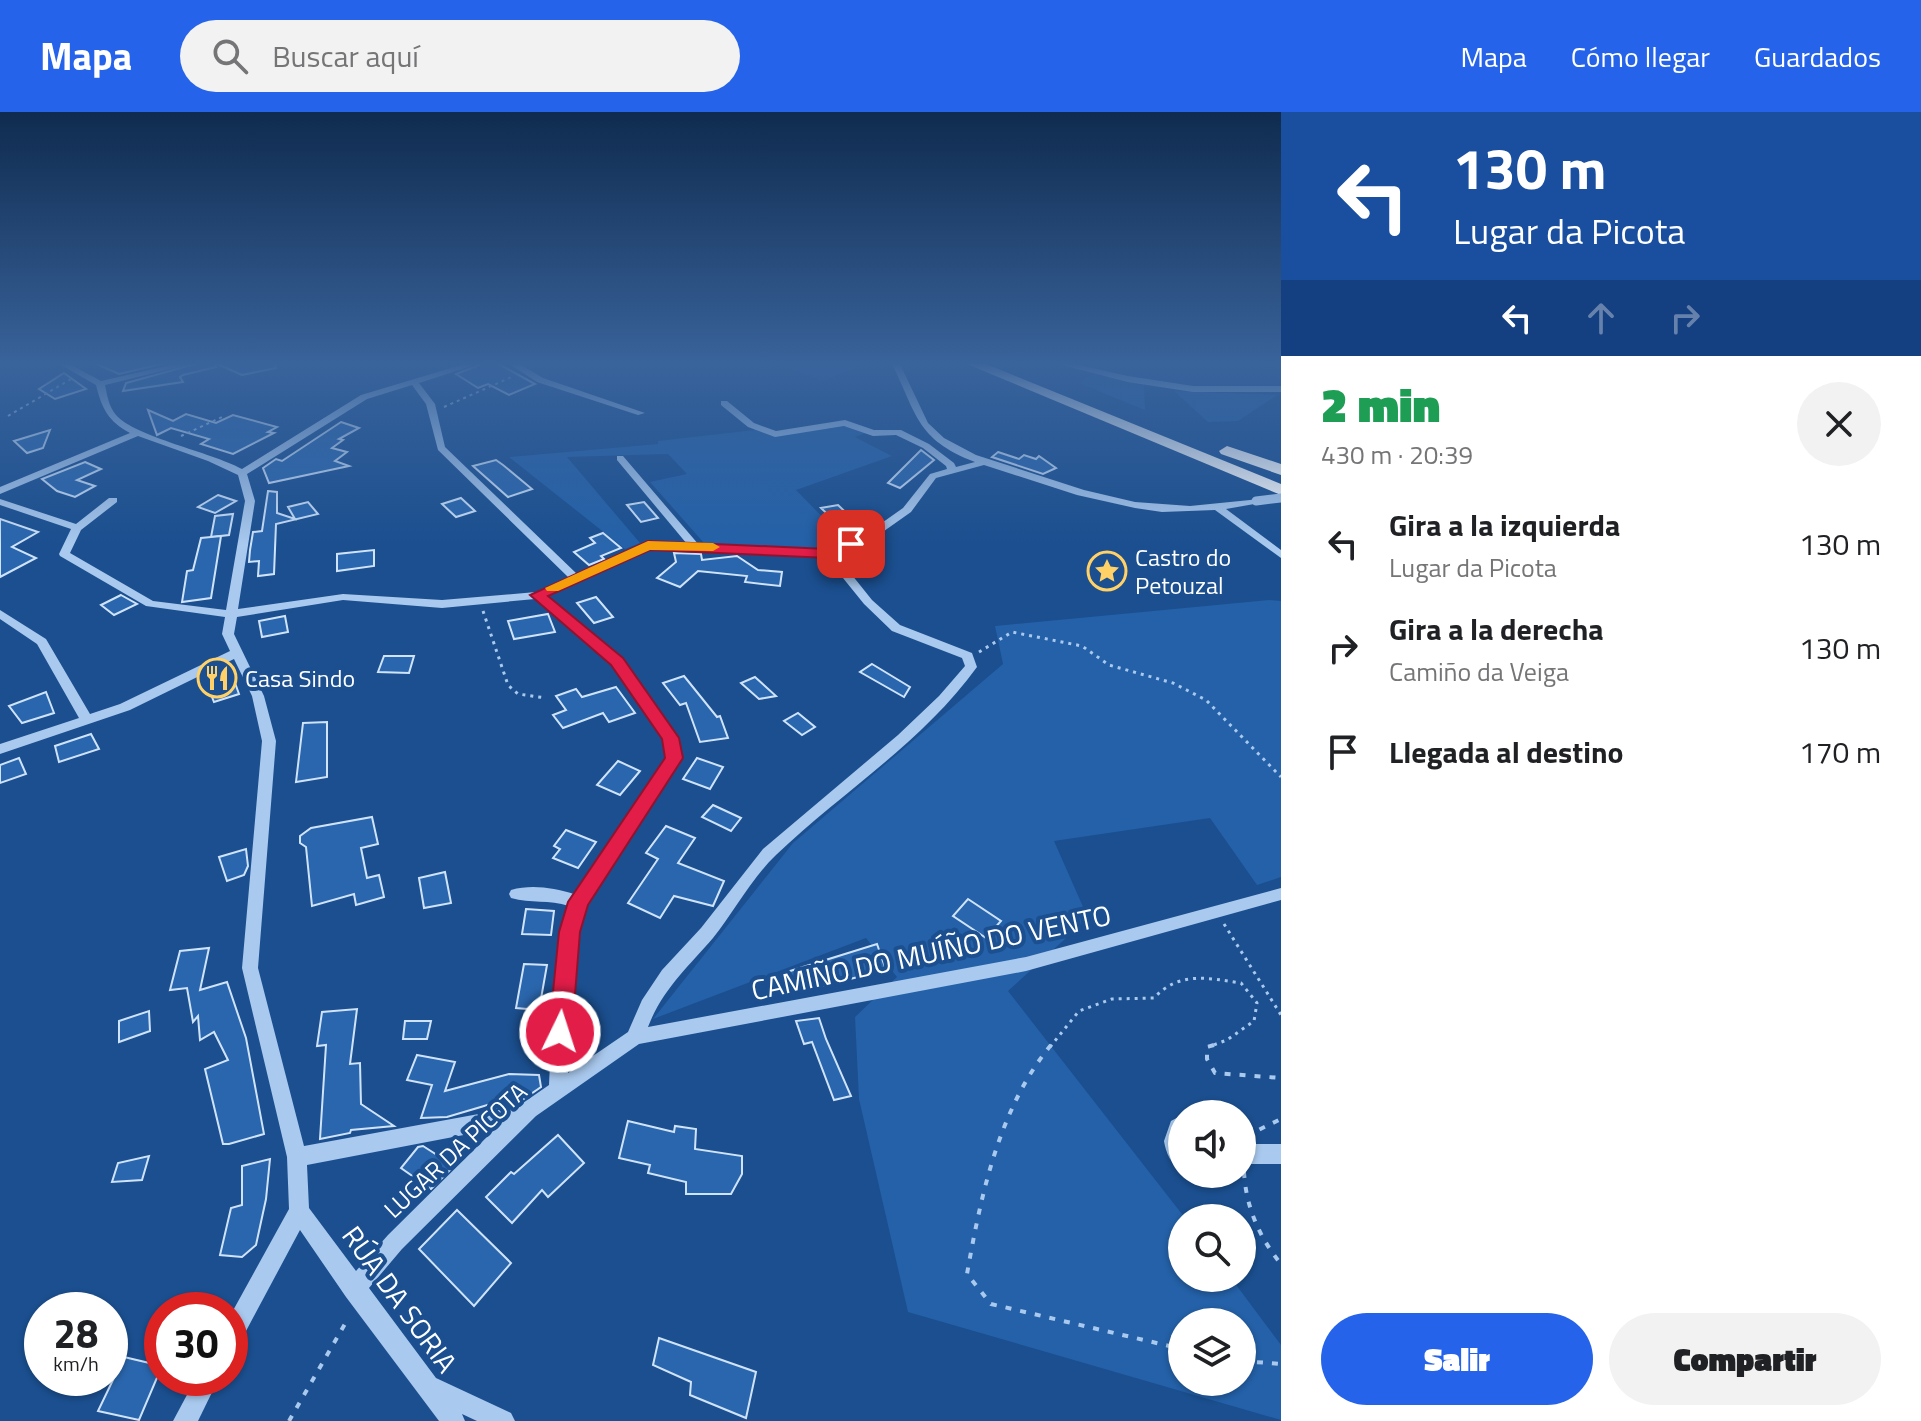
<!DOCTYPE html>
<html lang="es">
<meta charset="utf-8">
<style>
body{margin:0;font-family:"Titillium Web",sans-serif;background:#f2f2f2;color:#202124;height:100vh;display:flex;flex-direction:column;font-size:30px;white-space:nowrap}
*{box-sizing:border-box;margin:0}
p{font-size:26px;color:#757577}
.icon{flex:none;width:44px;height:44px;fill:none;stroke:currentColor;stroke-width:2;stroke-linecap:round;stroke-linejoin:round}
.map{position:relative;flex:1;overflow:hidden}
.drawer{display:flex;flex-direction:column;background:#fff;width:640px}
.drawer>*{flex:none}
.hud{background:#1a4fa0;color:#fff;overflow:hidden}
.buttons{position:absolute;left:1168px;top:988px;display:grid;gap:16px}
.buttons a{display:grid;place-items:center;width:88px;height:88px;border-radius:50%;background:#fff;box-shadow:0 2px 6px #0004;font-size:40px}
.speed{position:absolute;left:24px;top:1180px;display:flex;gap:16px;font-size:40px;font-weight:700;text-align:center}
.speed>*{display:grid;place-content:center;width:104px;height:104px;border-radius:50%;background:#fff;box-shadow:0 2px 6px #0004;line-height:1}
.speed small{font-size:20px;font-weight:400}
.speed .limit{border:12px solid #d22;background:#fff;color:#111}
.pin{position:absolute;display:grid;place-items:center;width:68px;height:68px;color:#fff;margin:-34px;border-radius:16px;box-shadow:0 4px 12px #0006}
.me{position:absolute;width:88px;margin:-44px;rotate:4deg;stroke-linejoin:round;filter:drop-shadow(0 0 6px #0008)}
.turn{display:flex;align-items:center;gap:28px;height:168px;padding:0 40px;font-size:36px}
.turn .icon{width:104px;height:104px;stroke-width:2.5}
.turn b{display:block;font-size:56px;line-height:68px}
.lanes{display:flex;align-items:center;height:76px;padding:0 40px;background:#0003;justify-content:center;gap:40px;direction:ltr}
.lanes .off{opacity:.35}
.round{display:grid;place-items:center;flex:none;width:84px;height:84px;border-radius:42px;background:#f2f2f2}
.head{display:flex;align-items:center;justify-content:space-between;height:136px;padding:0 40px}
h1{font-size:48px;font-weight:800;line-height:60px;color:#1e9e55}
.primary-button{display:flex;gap:16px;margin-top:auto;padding:16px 40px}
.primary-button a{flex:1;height:92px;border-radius:48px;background:#2563eb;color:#fff;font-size:32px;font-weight:800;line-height:92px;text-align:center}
.primary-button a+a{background:#f2f2f2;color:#202124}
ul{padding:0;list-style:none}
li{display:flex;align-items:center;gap:24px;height:104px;padding:0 40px}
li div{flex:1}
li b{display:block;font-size:30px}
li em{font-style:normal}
header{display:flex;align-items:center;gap:48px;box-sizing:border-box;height:112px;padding:0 40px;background:#2563eb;color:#fff}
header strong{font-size:38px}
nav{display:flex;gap:44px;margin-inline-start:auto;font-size:28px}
.search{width:560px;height:72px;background:#f2f2f2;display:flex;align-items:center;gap:20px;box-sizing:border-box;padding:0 28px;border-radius:44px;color:#757577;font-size:30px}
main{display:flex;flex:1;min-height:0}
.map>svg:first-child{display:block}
</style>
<header>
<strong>Mapa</strong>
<div class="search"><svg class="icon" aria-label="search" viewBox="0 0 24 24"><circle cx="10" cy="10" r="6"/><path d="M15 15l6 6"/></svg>Buscar aquí</div>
<nav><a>Mapa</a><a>Cómo llegar</a><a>Guardados</a></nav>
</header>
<main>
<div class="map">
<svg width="1281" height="1309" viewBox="0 0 1281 1309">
<rect width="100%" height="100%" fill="#1b4f8f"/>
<g fill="#2461a8" fill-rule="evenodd">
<polygon points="773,250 869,250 823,269"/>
<polygon points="1093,262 1144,272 1145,298 1079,271"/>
<polygon points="1174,279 1277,283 1238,309 1208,310"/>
<path d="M847,314l19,7 -11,4 37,19 -96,34 48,49 -1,5c-36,16 -100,3 -139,-1l-54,-61 37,-8 -19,-20 -101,3 73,86 -15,6 -116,-92 149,-13v-3l97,-11 17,6z"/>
<path d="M1269,488l12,1v276l-24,8 -47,-67 -156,23 34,77 -80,73 177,227h-3v60h49l50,67v75l-373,-108 -49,-213 -4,-82 42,-40 -31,-39 -213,81 140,-176 210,-179 -8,-38zM1182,1210h60v60h-60z"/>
</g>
<g fill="#2a66ad" stroke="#cfe3fa" stroke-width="2">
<polygon points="92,250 170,250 119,262"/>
<polygon points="202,250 275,250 276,256 242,263 215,251 216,255 183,263 180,265 183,270 123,279 126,271"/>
<polygon points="487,250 495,250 535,272 509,283 488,272 478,276 456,262"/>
<polygon points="64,261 86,277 55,287 39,277"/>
<polygon points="148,298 173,309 186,302 216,311 233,303 277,315 268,320 274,321 233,342 201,332 209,327 171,316 157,323"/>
<polygon points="341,310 359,316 339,327 343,328 332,336 347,340 335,349 349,354 269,371 263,356 276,347 282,349"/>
<polygon points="50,318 43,336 27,341 14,329"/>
<polygon points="921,338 934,348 900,376 888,371"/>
<polygon points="998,340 1019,347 1024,343 1036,347 1039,344 1056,356 1043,362 992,345"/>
<polygon points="496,348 503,353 532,377 508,385 473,354"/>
<polygon points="85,350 101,357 77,368 95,374 75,385 57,379 42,367"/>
<polygon points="268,379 277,380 277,401 295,407 288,395 308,390 318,402 276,412 274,462 258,464 259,449 249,450 250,438 253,420 262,419"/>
<polygon points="218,383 236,389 215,401 198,395"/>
<polygon points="461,386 475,399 456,405 442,392"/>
<polygon points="644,390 658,406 641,410 627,393"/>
<polygon points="838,393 859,413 842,416 821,396"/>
<polygon points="233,402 229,423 211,425 215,404"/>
<polygon points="0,407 38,420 12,435 36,446 0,465"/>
<polygon points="603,421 621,436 601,444 604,447 589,453 574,440 595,431 590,426"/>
<polygon points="221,424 211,486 182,490 187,459 193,458 201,426"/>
<polygon points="374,438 374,454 337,459 337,442"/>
<polygon points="674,441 701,442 702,448 737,444 758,458 782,460 780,474 745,470 747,464 698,459 680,475 657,466 676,450"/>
<polygon points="121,483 137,492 114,503 101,493"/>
<polygon points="596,485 613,505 594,511 577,491"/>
<polygon points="548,502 555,520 514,527 508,509"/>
<polygon points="285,504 288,520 262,525 259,509"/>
<polygon points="384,544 414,544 409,561 378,560"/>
<polygon points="872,552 910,575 904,585 860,560"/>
<polygon points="230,557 239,582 214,590 204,565"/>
<polygon points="684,564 717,605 720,604 728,626 700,630 686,591 680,593 663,571"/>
<polygon points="755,565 776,584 759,587 741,571"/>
<polygon points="616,575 635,601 609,610 603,601 563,616 553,603 566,598 556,584 576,577 582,585"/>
<polygon points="46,580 54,601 22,611 9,594"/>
<polygon points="798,601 815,615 802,623 784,609"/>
<polygon points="327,610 327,665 296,670 303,611"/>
<polygon points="91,622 99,637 59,650 55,634"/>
<polygon points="19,646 26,662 0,671 0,653"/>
<polygon points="697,646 723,655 710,677 683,667"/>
<polygon points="618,649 640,659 620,683 597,673"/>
<polygon points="713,693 741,706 731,719 702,705"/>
<polygon points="372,705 378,732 361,736 367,766 379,763 384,785 356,793 354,782 312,794 306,735 300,731 300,724 311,716"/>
<polygon points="666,714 695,726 678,751 724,769 713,794 674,784 660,806 628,791 658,747 646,741"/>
<polygon points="566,718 596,730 578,756 553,746 560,737 554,734"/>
<polygon points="246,737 248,754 244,763 227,769 219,745"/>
<polygon points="445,760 451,791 424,796 419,766"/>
<polygon points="968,787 1001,809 986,826 953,804"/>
<polygon points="526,797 554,799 551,823 522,822"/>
<polygon points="877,832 886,858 794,881 787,860"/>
<polygon points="209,836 200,878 227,870 246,926 264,1022 229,1032 223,1032 205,957 228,948 214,920 200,928 198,904 193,910 187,876 170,878 180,839"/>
<polygon points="524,852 547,853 539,898 516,896"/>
<polygon points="357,897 350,952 360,951 361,992 394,1014 351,1018 350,1021 320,1027 326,933 317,934 322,900"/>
<polygon points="149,899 150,919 119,930 119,909"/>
<polygon points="819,906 826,927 851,984 834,988 812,930 804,932 796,909"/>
<polygon points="405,909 431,909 427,927 403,927"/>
<polygon points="417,943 455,950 445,979 509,962 539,963 541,975 522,988 494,996 491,992 447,1005 421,1006 432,973 407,968"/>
<polygon points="628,1009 674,1020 675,1014 696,1017 695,1037 742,1044 742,1062 731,1082 686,1082 686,1070 648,1061 650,1053 619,1046"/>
<polygon points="558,1023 584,1051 548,1085 542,1078 512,1111 486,1085 511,1060 514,1062"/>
<polygon points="423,1034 454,1054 431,1077 401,1056 418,1035"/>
<polygon points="149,1044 142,1068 112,1070 118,1051"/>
<polygon points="270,1047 266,1087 256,1133 242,1145 220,1143 231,1096 242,1093 242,1054"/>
<polygon points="457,1098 511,1151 474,1194 419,1137"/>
<polygon points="659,1226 756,1260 746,1306 690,1283 691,1270 653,1253"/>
<polygon points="124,1245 162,1254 139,1308 98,1299"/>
</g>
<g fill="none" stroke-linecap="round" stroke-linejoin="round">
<g stroke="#a9c9ee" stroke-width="2" stroke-dasharray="3 4" stroke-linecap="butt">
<polyline points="444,295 514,264"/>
<polyline points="8,304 71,267"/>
<polyline points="181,324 222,305"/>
</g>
<g stroke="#a9c9ee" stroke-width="3" stroke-dasharray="3 5" stroke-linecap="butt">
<polyline points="483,499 508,573 518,582 546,586"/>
<polyline points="979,540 1012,520 1082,534 1109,553 1173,571 1206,588 1281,665"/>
<polyline points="1224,812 1281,903"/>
<path d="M1050,935l29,-36 33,-12 42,-1c25,-27 54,-20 87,-15l16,20 -3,18 -27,19 -19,7"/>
</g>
<g stroke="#a9c9ee" stroke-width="4" stroke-dasharray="6 9" stroke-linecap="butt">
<path d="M1051,933c-52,63 -70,150 -84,229l24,30 191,45"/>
<polyline points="1214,933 1207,935 1207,947 1215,961 1281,966"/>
<polyline points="1246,1024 1281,1007"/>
<path d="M1244,1060c2,35 15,65 37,92"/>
<polyline points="1242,1249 1281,1252"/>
<polyline points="289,1309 349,1205"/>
</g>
<g fill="#a9c9ee" fill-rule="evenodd">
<path d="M56,250h10l35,19 83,-19h15l-94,23c2,10 4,22 11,30 19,22 95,37 126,54l119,-74 110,-33h13l-65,21 16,21 10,43 132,127 67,-30h43l-70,-84v-4h6l76,89 128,6 42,-19 34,-24 27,-34 17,-5 -1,-3 -23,-18 -27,-13 -23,1 -29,-10 -69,11 -27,-10 -27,-22v-4h6l27,22 22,8 69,-11 29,10h27l28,14 25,19 2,4 19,-5c-60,-23 -58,-49 -84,-100h8l29,61 16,15 32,17 108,35 51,12 55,4 70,-7v4l-34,6 55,41v8l-66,-48 -53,2 -27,-4 -58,-13 -93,-30 -48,13 -25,34 -34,24 -41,19 36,45 28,25 72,28 5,14c-54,75 -135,125 -201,188 -25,24 -42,57 -63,83 -25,29 -51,52 -65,89l378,-70 255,-69v12l-255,71 -387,73 -103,72 -134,133 -33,39 67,90 75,35 4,8h-38l-15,-7 3,7h-26l-93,-124 -46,-67 -62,116 -8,3v-33l59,-107 -2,-52 -45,-189 20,-227 -10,-45 -18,-37 -104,51 -130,44v-10l79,-26 -42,-74 -37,-25v-9l46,29 44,75 30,-10 110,-53 -8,-17 3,-17 -79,-11 -86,-50 -1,-2 12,-25 -71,-24v-6l76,25 33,-26h8v4l-36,28 -11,23 83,48 73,9 19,-109 -7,-26 -30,-14 -70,-25 -138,58v-7l130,-54c-22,-12 -28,-24 -34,-48zM412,273l14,19 12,46 130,127 -32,15 -94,8 -99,-6 -105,15 17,-108 -8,-27 120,-75zM650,437l176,8 38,47 28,27 70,27 3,8 -26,30 -41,39 -135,114 -62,79 -39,42 -20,30 -14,32 -60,41 3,-70 6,-71 8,-28 96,-146 -3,-20 -57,-79 -75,-63zM535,487l78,66 51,74 3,19 -93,136c-20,-6 -42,-10 -63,-4l-2,4 2,4c20,6 38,1 58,8 -18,57 -17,120 -20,179l-26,18 -28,8 -191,35 -46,-178 18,-227 -12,-45 -30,-62 3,-17 106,-17 99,8zM495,1017l-107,106 -32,36 -47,-63 -2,-43z"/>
<polygon points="506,250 516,250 543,266 645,301 638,303 537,270"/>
<polygon points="1050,250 1065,250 1128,264 1193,274 1281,274 1281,280 1193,280 1128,270"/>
<path d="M1182,1003v55c-11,-5 -16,-17 -18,-29l7,-20z"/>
<rect x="1242" y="1032" width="39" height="20"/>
<path d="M1193,1062h39l-3,7c-10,4 -23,4 -33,0z"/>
<polygon points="196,1266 219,1266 198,1309 173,1309"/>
</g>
<g fill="#fff" fill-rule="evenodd">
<polygon points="962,250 981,250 1281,372 1281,383"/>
<polygon points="1227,334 1281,352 1281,363 1221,342 1219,339"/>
</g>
<polyline stroke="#a9c9ee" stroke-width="9" points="1256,389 1281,386"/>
</g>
<linearGradient id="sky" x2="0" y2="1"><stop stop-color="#0f2b4f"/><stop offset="0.58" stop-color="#39639b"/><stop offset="1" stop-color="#39639b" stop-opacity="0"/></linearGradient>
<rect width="1281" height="433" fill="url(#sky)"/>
<polygon fill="#e11d48" stroke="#92132f" stroke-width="2" points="851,428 856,429 856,435 829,446 650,438 548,484 623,546 679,626 683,646 588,793 580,820 572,920 569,927 560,930 552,927 549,920 559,820 568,790 665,646 662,627 611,553 530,483 648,429 827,437"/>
<polygon fill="#f59e0b" points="648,429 713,431 720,435 713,439 650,438 558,479 547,479 545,476"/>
<defs>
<g id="sight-ring" transform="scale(2)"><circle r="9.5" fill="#1b4f8f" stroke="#ffd166" stroke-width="1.5"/><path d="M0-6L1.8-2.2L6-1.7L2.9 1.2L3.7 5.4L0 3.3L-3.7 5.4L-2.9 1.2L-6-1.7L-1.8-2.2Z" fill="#ffd166"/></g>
<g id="restaurant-ring" transform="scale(2)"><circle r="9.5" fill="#1b4f8f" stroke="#ffd166" stroke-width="1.5"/><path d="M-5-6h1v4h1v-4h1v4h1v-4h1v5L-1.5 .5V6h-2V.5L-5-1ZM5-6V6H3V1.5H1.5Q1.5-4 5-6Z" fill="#ffd166"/></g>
</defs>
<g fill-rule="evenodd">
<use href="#sight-ring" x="1107" y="459"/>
<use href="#restaurant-ring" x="217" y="566"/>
</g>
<g text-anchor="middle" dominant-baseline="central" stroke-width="8" stroke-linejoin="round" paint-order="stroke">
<g font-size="24" fill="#fff" stroke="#1b4f8f" text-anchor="start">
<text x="1135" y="445">Castro do<tspan x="1135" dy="28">Petouzal</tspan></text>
<text x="245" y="566">Casa Sindo</text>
</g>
<g font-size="24" fill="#fff" stroke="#1b4f8f">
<text transform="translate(455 1038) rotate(-43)">LUGAR DA PICOTA</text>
</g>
<g font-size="28" fill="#fff" stroke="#1b4f8f">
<text transform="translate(931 840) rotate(-12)">CAMIÑO DO MUÍÑO DO VENTO</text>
<text transform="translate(400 1187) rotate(54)">RÚA DA SORIA</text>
</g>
</g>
</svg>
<div class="buttons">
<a><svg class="icon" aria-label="sound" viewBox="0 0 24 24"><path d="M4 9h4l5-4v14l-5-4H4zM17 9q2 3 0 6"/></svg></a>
<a><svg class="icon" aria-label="search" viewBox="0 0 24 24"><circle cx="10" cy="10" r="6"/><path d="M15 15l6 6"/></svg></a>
<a><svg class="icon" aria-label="layers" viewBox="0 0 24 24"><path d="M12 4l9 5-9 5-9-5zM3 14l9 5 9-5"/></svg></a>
</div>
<div class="speed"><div>28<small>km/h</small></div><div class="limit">30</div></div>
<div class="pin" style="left:851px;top:432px;background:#d93025"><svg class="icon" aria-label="arrive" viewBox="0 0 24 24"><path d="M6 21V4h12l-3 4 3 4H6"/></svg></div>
<svg class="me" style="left:560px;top:920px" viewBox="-20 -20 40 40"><circle r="17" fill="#e11d48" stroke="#fff" stroke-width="3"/><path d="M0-11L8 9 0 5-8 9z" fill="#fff"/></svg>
</div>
<section class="drawer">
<div class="hud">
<div class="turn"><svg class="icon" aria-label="left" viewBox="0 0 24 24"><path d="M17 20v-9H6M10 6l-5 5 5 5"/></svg><div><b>130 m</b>Lugar da Picota</div></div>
<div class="lanes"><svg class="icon" aria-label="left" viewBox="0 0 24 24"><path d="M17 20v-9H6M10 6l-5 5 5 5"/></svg><svg class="icon off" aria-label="ahead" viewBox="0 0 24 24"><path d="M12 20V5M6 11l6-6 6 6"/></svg><svg class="icon off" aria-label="right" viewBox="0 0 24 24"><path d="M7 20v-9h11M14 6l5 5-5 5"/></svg></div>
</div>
<div class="head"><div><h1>2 min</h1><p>430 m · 20:39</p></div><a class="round"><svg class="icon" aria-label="close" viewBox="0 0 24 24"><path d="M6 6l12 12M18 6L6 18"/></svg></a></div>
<ul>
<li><svg class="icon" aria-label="left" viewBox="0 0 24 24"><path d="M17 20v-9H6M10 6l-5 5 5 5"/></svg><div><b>Gira a la izquierda</b><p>Lugar da Picota</p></div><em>130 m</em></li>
<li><svg class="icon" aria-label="right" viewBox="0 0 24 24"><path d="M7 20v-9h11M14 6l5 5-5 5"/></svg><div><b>Gira a la derecha</b><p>Camiño da Veiga</p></div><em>130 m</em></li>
<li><svg class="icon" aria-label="arrive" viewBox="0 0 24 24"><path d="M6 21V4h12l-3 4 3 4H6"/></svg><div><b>Llegada al destino</b></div><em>170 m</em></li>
</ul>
<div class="primary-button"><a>Salir</a><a>Compartir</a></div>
</section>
</main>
